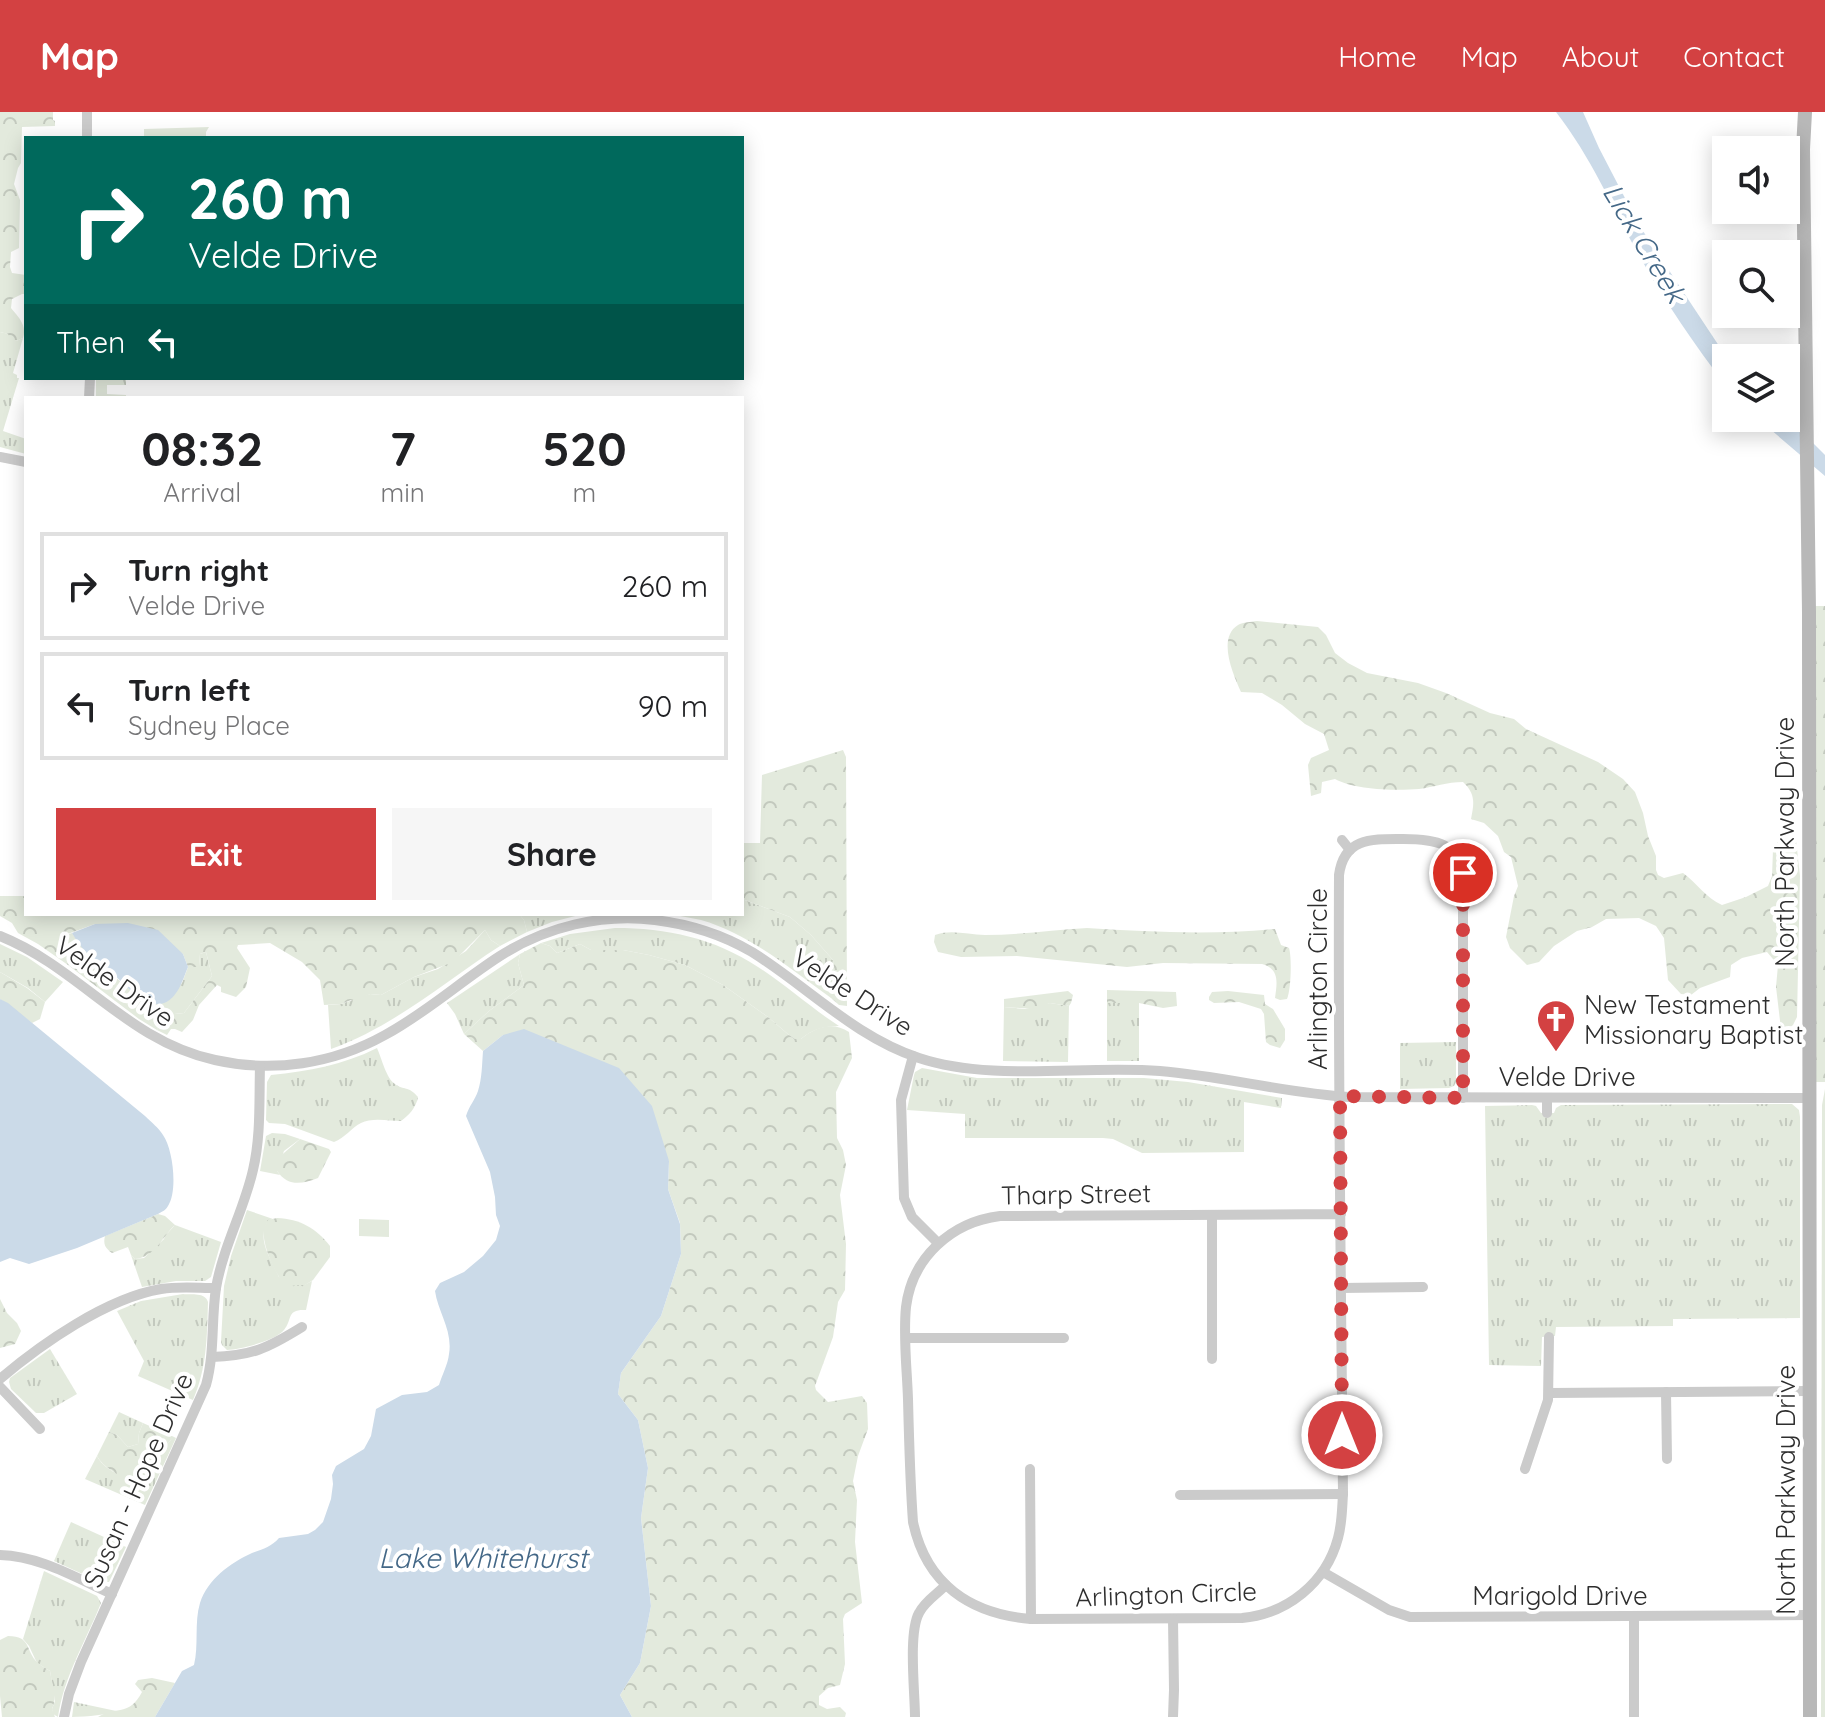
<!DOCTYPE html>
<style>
body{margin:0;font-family:Quicksand,sans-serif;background:#f6f6f6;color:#202124;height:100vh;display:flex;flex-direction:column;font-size:30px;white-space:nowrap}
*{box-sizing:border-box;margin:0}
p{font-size:26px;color:#757577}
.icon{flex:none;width:44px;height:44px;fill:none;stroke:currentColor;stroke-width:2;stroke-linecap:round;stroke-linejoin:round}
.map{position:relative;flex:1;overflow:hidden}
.drawer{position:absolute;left:24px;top:284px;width:720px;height:520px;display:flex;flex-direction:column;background:#fff;border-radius:0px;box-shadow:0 4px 20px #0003}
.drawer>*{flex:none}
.guide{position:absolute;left:24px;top:24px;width:720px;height:244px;border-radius:0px;box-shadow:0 4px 20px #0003;background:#00695c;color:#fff;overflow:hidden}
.buttons{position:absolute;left:1712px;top:24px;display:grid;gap:16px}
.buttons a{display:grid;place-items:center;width:88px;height:88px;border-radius:0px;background:#fff;box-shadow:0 4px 20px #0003;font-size:40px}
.pin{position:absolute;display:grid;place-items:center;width:68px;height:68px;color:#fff;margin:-34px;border:4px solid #fff;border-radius:50%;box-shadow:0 2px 8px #0007}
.me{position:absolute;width:88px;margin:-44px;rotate:0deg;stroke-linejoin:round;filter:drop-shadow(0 0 6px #0008)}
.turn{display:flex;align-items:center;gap:28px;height:168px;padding:0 32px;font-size:36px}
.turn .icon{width:104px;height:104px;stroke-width:2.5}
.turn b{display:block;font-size:56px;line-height:68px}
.then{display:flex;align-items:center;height:76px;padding:0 32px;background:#0003;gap:16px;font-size:30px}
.eta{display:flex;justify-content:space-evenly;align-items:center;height:136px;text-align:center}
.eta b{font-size:48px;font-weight:700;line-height:56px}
.cta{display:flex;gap:16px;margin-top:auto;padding:16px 32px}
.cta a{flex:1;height:92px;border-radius:0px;background:#d34142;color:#fff;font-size:32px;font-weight:700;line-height:92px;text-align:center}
.cta a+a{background:#f6f6f6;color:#202124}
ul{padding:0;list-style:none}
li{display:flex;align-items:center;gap:24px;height:108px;margin:0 16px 12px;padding:0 16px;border:4px solid #e0e0e0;border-radius:0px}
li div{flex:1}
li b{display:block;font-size:30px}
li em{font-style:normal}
header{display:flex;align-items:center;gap:48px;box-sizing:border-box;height:112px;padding:0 40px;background:#d34142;color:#fff}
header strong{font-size:38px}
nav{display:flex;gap:44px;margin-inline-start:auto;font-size:28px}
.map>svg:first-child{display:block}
</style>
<header>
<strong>Map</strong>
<nav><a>Home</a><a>Map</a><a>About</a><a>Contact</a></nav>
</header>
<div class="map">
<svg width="1825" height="1605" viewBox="0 0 1825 1605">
<defs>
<pattern id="grass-tufts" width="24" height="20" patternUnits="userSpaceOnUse" patternTransform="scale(2)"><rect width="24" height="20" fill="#e3eadd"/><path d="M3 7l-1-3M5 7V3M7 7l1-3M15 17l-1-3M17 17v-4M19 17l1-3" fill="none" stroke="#c3c9be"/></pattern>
<pattern id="forest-crowns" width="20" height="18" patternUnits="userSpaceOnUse" patternTransform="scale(2)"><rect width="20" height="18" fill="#e3eadd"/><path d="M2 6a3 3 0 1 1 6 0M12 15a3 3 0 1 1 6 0" fill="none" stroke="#c3c9be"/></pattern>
</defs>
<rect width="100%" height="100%" fill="#fff"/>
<g fill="url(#grass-tufts)">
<polygon points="209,15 206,20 206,26 144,26 144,17"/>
<polygon points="0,220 9,222 16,229 23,226 13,261 17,263 17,266 19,266 3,319 26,327 26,342 0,335"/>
<polygon points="96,266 126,266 126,273 107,273 107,282 126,283 126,286 96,286"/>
<path d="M742,787l48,18 21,18 22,25 2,26 -4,6v6c-41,-29 -81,-64 -130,-78 -10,-2 -21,-4 -31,-6h72z"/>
<polygon points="519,802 583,802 552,810 527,820 524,808"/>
<path d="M615,816c52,0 99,10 143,39 28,18 53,41 81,59 -15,0 -26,3 -38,13h-6l-6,-4 -21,-18 -45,-32 -38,-20 -36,-10 -26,-5h-32l-11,-6 -23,9 -7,-7 -9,-3 29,-9z"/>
<path d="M485,818l6,10 9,6c-56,36 -105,80 -169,103l-3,-44 13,-1 29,-10 11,1 33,-18 24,-8 28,-18z"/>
<path d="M72,821c12,17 25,28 40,41 15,13 23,21 41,30l29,-21 6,-16 11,-1 1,-12 6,-2 6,24 -28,37 -19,2 -8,15 -18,-11h6l4,-9 -91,-68 4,-6z"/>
<polygon points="0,832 27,845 63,870 45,890 28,876 0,860"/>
<polygon points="520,842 518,851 524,873 489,899 464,922 455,902 447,891"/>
<polygon points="1050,891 1069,894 1068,950 1003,949 1004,895 1025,897"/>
<rect x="1107" y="891" width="32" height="58"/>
<polygon points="1456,930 1456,970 1454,974 1449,976 1400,977 1400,931"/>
<path d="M377,936c5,11 9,30 18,36 9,7 13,1 23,13 -2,11 -9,18 -17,24 -11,0 -29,-4 -40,2 -10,5 -16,15 -27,19l-49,-18 -16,-1 -3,-3 1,-38 4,-7c38,-4 72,-10 106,-27z"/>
<polygon points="922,956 977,966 1144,966 1188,970 1282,986 1281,996 1244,990 1244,1040 1142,1041 1113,1027 1103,1026 965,1026 965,1002 907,998 914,963 915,960"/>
<polygon points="1825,977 1825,1605 1821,1605 1822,993"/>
<polygon points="1792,992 1799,998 1800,1005 1800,1206 1673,1207 1673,1214 1556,1215 1555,1224 1542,1225 1541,1254 1489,1253 1485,994 1532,993 1536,994 1541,1001 1554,1001 1556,996 1561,993"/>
<polygon points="272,1021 285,1022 300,1027 284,1039 277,1059 280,1063 260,1059 266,1024"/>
<path d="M247,1098l26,9 -5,2c-12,18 3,38 11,56l25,8 8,-4 -6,29c-20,-1 -13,9 -22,20 -9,11 -43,19 -57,20l-5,-5 -1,-3 3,-56 7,-30z"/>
<polygon points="175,1113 221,1130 211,1165 205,1169 176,1169 142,1175 131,1143 135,1147 144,1146 164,1127 165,1124"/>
<path d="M183,1182c9,1 22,-2 25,8 -1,35 -1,66 -15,98l-55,-24 6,-15 -27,-50 24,-10z"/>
<polygon points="50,1237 77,1282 44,1301 36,1301 11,1277 9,1270 10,1266"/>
<polygon points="119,1300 143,1311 139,1321 138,1332 128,1335 117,1323 109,1320"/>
<path d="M172,1324l4,2 -31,67 -60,-26 12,-23c6,12 23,21 36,22l11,-9 5,1 8,-4v-11l14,-15z"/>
<polygon points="71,1410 126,1435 109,1470 100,1470 54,1449"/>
<path d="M44,1459l53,25 4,7c-15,38 -37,73 -43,114l-5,-3 -1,-5 3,-8 -5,-30 -13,-8 -8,-17 -6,-7z"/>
<path d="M74,1590l47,10c-17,2 -31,5 -49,5z"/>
</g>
<g fill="url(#forest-crowns)">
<path d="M0,0h53v8l2,1v5l-33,1 -1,36 -3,5 -4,16 6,16 -1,48 -8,4 -1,15 2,6 14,2v19h-4l-10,5 -1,9c8,10 16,17 12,30l-7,3 -6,-2 -2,-5 -8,-2z"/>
<polygon points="1808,494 1825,494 1825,970 1809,970"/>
<path d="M1257,509l61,6 8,8 9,18 13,10 19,10 51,10 28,10 44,20 24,6 12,10 72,33 25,17 12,13 8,21 5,23 8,20v14l2,5 6,3 19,-5c14,10 23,25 39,32l24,-8 22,-11 4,-10 1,-26 8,-14h7l8,4 4,36 -3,141 -4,8 -6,5 -6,-1 -5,-42 2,-22 -11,-13 -25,6 -11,7 -1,12 -30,11 -9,7 -10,-1 -13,-14 -4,-42 -8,-12 -17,-8 -33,1 -14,8 -15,4 -23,15 -15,16 -12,3 -17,-17 -4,-11 8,-41 4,-10 -7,-29 -7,-5 -6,-16 -14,-13 -13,-4c3,-15 5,-25 -8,-37 -16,0 -29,5 -44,7 -23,2 -64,1 -84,-10l-13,3 -1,11 -10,3 -3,-31 3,-7 18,-8 -5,-16 -19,-10 -23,-19 -20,-12 -21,-1c-8,-18 -24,-54 -3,-67 5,-3 13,-3 19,-4z"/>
<polygon points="843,638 846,645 847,894 839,893 831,886 831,880 835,874 833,848 811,823 790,805 742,787 742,731 760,731 762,663"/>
<polygon points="0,784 26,784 26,802 519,802 524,808 527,820 500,834 491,828 485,818 453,850 414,865 381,883 370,882 359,888 351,888 341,892 324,893 320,868 302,850 270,831 238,833 237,836 250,856 246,875 236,885 221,880 221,875 217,873 199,893 193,908 182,920 175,917 171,917 167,923 157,918 161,908 165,903 184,901 212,864 206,840 200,842 199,855 188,855 183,842 95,812 62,824 59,830 149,898 151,903 145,907 139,907 68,853 38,832 18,821 12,811 0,804"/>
<path d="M1087,816c62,4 125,7 188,1l6,16 8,3c3,9 2,42 -2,51l-7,1 -5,-2c2,-15 5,-29 -13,-34l-99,-1 -36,4 -110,-11 -56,1 -23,-5 -4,-10 1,-7c17,-6 33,0 50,0 34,0 68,-5 102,-7z"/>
<path d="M541,831l9,3 7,7 23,-9 11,6h32l26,5 36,10 38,20 45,32 21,18 6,4h6c14,-12 32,-18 48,-7l3,26 -16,34 1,46 6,12 3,15 -6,30 6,49 -1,46 -7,12 -5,35 -18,49 1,4 12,12 34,-6 5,7 1,26 -10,27 -5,25 4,19 -2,42 7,61 -17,11 -2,5 2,45 -5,21 -12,3 -9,8v9l8,4 13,-2 6,6 -1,4h-213l-12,-22 20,-32 11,-57 -10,-88 7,-50 -10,-48 -20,-26 3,-21 40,-57 20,-62 -1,-31 -12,-34 1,-28 -166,-126 -20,16 -19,-17 25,-23 35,-26 -6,-22 2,-9z"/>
<polygon points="0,860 27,876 45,890 40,907 32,911 0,887"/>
<polygon points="1107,878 1176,880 1177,894 1163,896 1139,891 1107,891"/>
<polygon points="1068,879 1073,883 1071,891 1069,894 1050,891 1035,897 1004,895 1004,887"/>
<polygon points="1228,879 1264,883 1265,892 1273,897 1285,917 1285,928 1280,936 1270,933 1266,930 1264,902 1261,897 1239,890 1214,891 1209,888 1209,885 1212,880"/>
<path d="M300,1027l29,10 2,3 -13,26c-16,6 -30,9 -41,-7v-12z"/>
<path d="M158,1102l7,2 10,9c-13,12 -20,32 -40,34l-4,-4 -3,-8 -16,6c-7,-5 -9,-9 -7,-17z"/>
<path d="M277,1106c23,1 39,10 53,28v11l-17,23 -8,5 -20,1c-12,-17 -21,-36 -22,-57l5,-9z"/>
<polygon points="0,1187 7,1201 17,1211 21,1219 15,1232 0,1236"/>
<path d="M143,1311l29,13v3l-15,16v8l-2,7 -11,-1 -15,11c-10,-4 -27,-14 -32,-24l12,-24 8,3 11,12 10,-3 1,-11z"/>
<path d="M8,1524c24,0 17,15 30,27 3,3 8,5 12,8 2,14 8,25 2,38l3,8h-53l-2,-21v-56z"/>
<path d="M152,1566l23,5 -20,34h-57c17,-11 31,0 44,-25l-7,-8 3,-4z"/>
</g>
<polygon fill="#e3eadd" points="359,1107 389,1108 389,1125 359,1124"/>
<g fill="#cbdae8">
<path d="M1556,0h27l16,36 40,77 88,133 -1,28c-31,-41 -61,-84 -86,-129 -28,-50 -49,-100 -84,-145z"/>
<polygon points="1786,304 1825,343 1825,364 1757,306 1786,306"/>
<path d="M128,811l30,7 25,24 5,13c-5,12 -10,31 -24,36 -18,7 -39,-19 -52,-30 -10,-8 -21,-15 -29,-24 -4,-5 -8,-11 -11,-16l23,-9z"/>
<path d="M0,887l8,4 137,113c6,6 14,12 18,19 10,14 15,56 5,71 -2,4 -5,5 -10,8l-81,34 -48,16 -19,-6 -10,4z"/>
<path d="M524,917l95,39 33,38 17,55 -1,28 12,35 1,30 -20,62 -40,57 -3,21 20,26 10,48 -7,50 10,88 -11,57 -20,32 12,22h-477l27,-46 12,-6c5,-20 0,-42 6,-62 8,-24 30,-40 52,-50 11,-4 19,-6 27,-15l29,-4 7,-4 8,-8 8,-23 2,-15 -1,-9 4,-9 28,-17 7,-13 5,-27 26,-14 25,-3 12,-7c3,-10 9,-21 10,-31 4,-23 -11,-42 -14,-63l5,-8 24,-11 19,-16 13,-16 4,-14 -4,-11 -1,-18 -5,-25 -24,-56c3,-10 9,-16 12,-25 4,-12 4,-27 5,-40l20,-16z"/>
</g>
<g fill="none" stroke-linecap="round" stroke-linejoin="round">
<g stroke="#cbcbcb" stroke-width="10">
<polyline points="87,0 87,26"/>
<polyline points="89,286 90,266"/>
<polyline points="0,345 26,350"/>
<polyline points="1342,728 1350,738"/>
<path d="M0,824c80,32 127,105 215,124 58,13 118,4 170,-25 41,-22 76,-54 115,-79 45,-29 102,-43 155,-36 33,4 68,15 97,32 56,35 103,85 167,106 72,24 164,7 241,13 63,5 125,22 189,26l460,1"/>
<polyline points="913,944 901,988 904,1086 912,1105 938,1131"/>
<polyline points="1547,986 1547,1001"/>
<path d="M1341,1102l-341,2c-49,6 -88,42 -94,91 -3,30 1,62 2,92 1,41 2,82 5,123 13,62 57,92 118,97l211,-1c45,-4 84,-35 96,-80 4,-14 4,-29 5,-44 -2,-206 -5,-413 -4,-619 5,-38 34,-36 64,-36 32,0 57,3 60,41v218"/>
<polyline points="1212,1103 1212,1247"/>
<polyline points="1341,1176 1423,1175"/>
<polyline points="906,1226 1064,1226"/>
<path d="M212,1245c40,-1 56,-9 90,-30"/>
<path d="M0,1267c41,-35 107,-81 161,-90 18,-3 37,-1 55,-1"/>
<polyline points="0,1275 40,1317"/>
<polyline points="1666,1280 1667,1347"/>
<polyline points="1549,1281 1809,1279"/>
<polyline points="1030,1357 1031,1507"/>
<polyline points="1525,1357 1548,1288 1549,1225"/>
<polyline points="1180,1383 1343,1382"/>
<path d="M0,1443c40,1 76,23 112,39"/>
<polyline points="1323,1460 1389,1498 1410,1505 1809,1503"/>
<polyline points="1634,1504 1634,1605"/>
<path d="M64,1605l5,-23 12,-32 125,-277c9,-33 5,-64 10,-97 7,-41 28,-78 37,-118 8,-34 6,-69 7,-104"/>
<path d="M915,1605c0,-24 -7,-84 4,-104 5,-11 18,-19 27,-28"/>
<polyline points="1173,1605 1174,1578 1173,1507"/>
</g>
<polyline stroke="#b8b8b8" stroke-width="14" points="1805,0 1803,37 1809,500 1810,1605"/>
</g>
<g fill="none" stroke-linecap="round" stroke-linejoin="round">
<polyline stroke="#d34142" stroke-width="14" stroke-dasharray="0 25.2" points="1342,1323 1340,984 1463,986 1463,761"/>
</g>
<defs>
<g id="church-pin" transform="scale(2)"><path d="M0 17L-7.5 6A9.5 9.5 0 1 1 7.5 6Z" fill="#d34142" stroke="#fff"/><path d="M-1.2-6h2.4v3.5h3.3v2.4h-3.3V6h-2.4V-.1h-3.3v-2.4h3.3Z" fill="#fff"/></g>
</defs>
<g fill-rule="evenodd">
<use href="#church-pin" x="1556" y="907"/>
</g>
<g text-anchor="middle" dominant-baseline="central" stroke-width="8" stroke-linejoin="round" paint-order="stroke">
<g font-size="26" fill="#2e2e2e" stroke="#fff">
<text transform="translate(1784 730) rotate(-90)">North Parkway Drive</text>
<text transform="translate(1317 867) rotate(-90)">Arlington Circle</text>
<text transform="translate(115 869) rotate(35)">Velde Drive</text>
<text transform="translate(853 880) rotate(33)">Velde Drive</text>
<text x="1567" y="964">Velde Drive</text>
<text transform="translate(1076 1082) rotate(-1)">Tharp Street</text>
<text transform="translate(138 1368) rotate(-66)">Susan - Hope Drive</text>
<text transform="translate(1785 1378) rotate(-90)">North Parkway Drive</text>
<text transform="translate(1166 1482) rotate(-2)">Arlington Circle</text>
<text x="1560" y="1483">Marigold Drive</text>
</g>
<g font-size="26" fill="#2e2e2e" stroke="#fff" text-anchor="start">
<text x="1584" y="892">New Testament<tspan x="1584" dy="30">Missionary Baptist</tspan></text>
</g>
<g font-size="28" font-style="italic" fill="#446887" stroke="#fff">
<text transform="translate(1645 131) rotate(59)">Lick Creek</text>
<text x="483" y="1445">Lake Whitehurst</text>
</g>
</g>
</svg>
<div class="buttons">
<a><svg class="icon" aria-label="sound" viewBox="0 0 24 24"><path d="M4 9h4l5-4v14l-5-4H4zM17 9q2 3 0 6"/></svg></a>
<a><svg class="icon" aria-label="search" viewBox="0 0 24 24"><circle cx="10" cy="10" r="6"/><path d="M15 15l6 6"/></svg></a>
<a><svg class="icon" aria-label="layers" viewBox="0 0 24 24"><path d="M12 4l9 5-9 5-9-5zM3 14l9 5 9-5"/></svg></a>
</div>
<div class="pin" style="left:1463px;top:761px;background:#d93025"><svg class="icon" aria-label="arrive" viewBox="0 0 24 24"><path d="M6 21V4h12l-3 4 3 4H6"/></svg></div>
<svg class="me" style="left:1342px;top:1323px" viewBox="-20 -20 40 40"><circle r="17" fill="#d34142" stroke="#fff" stroke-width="3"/><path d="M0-11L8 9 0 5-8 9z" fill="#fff"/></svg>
<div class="guide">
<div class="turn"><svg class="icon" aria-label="right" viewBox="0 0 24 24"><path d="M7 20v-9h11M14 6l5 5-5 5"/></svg><div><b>260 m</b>Velde Drive</div></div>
<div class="then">Then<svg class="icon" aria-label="left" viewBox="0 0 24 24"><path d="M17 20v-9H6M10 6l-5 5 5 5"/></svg></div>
</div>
<section class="drawer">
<div class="eta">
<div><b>08:32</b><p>Arrival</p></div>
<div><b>7</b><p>min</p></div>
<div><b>520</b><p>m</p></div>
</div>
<ul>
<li><svg class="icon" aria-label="right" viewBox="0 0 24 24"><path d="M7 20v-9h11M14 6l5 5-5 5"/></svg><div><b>Turn right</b><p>Velde Drive</p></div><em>260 m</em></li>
<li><svg class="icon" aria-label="left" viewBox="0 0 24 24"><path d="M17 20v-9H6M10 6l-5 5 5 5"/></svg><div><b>Turn left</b><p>Sydney Place</p></div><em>90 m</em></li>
</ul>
<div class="cta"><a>Exit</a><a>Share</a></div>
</section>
</div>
